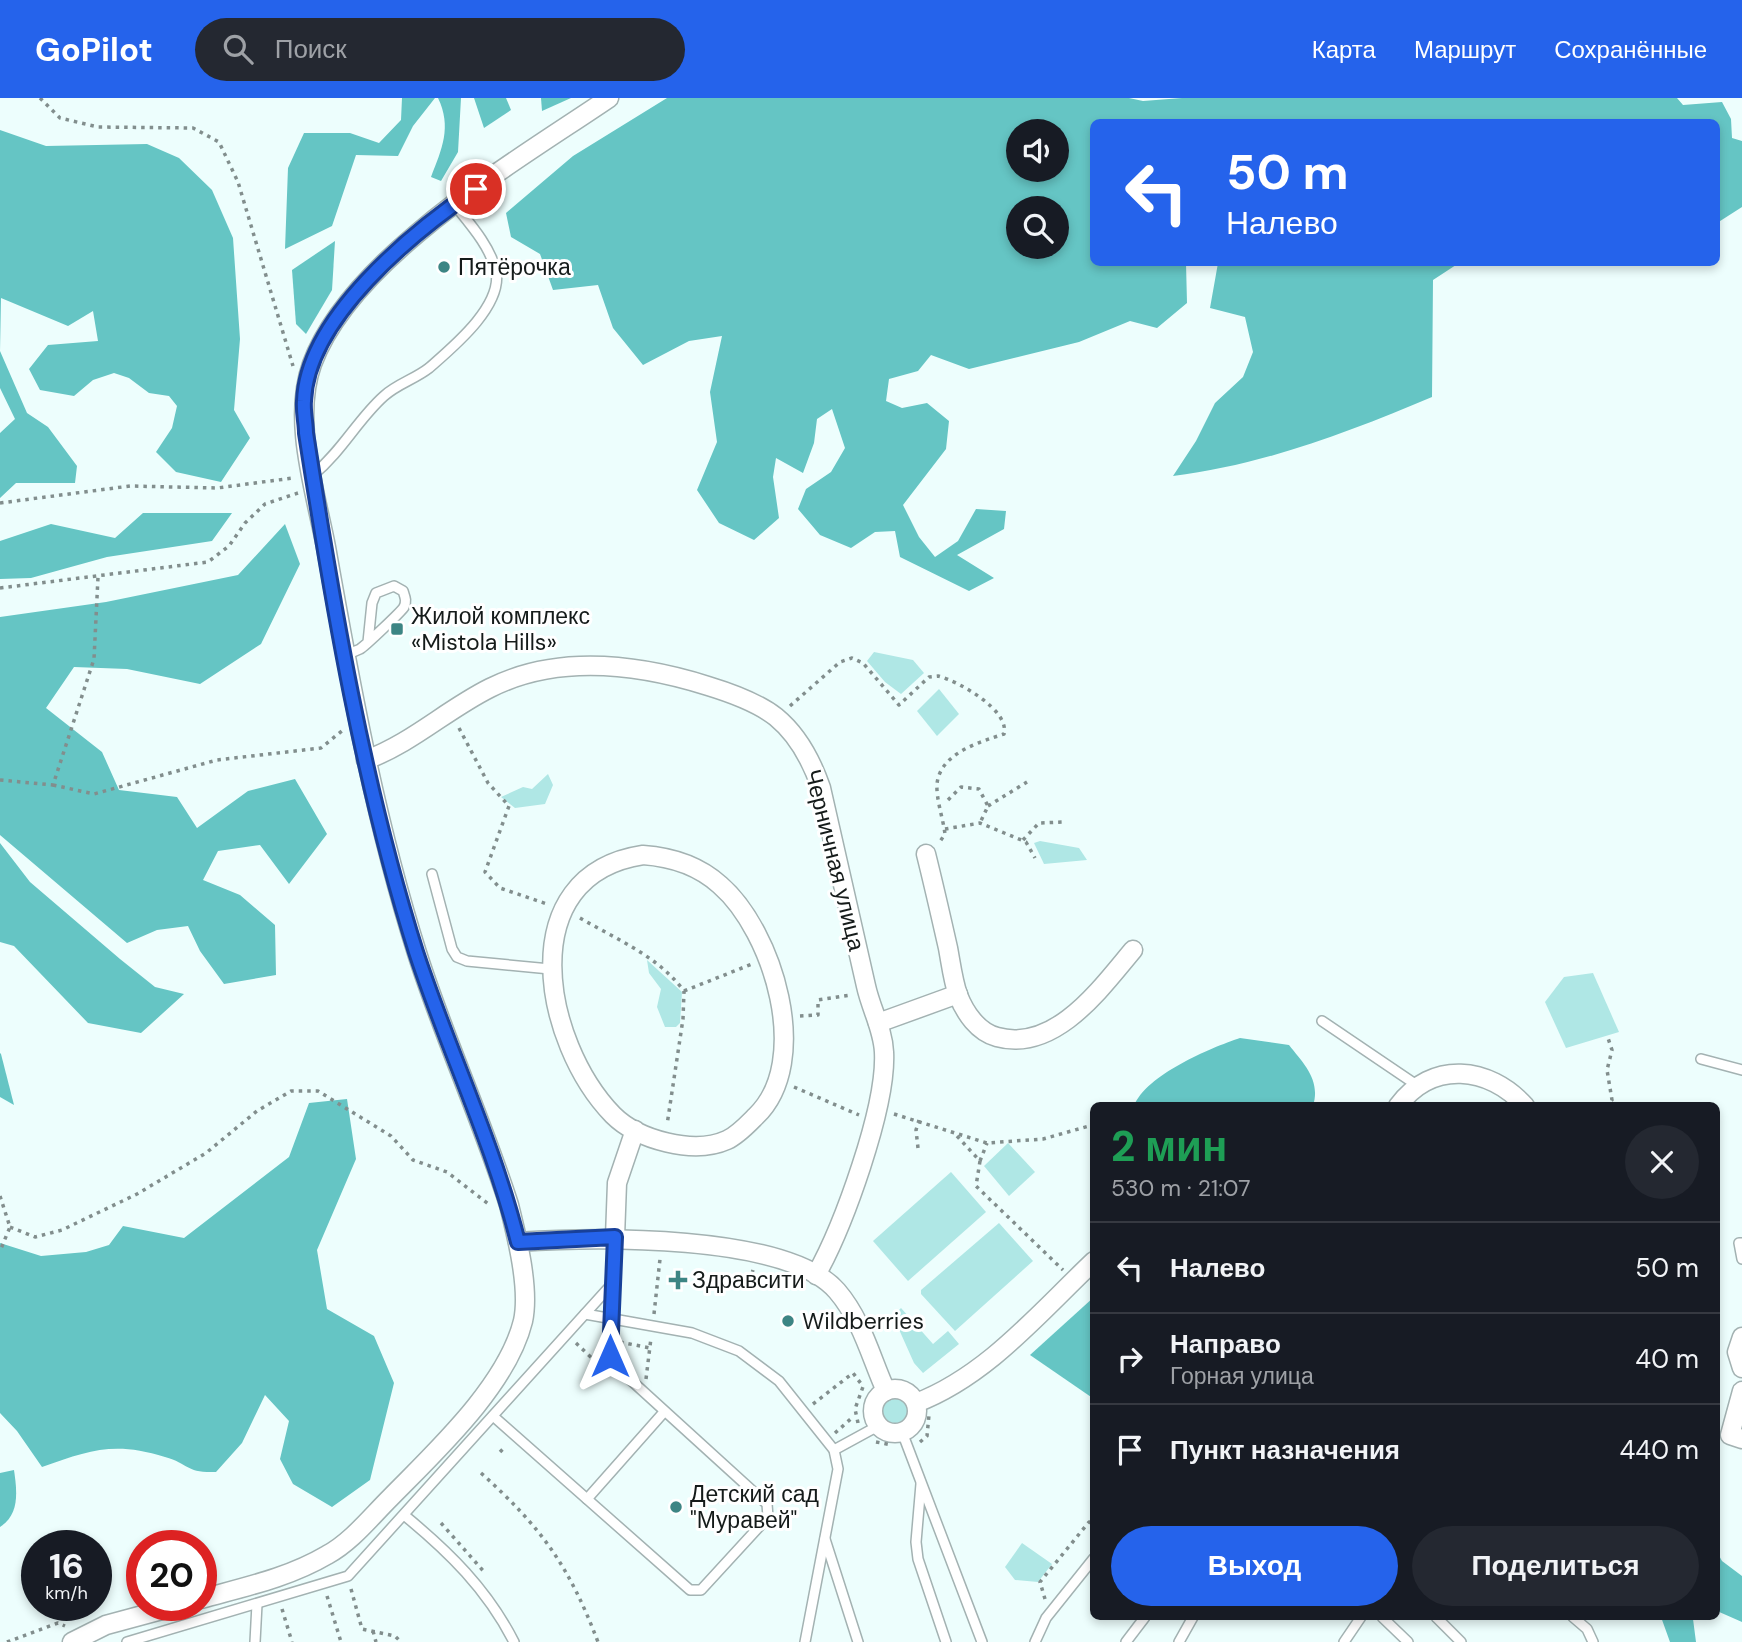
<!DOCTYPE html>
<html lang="ru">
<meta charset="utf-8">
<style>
body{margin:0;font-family:"DM Sans",sans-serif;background:#242831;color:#f1f3f6;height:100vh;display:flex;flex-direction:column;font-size:26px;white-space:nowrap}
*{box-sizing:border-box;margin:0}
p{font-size:23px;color:#9ea1a6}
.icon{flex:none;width:38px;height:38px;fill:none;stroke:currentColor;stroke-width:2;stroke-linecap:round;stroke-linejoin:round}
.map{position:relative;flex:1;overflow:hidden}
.details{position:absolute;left:1090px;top:1004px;width:630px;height:518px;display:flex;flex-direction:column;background:#171b24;border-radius:10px;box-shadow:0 4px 10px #0003}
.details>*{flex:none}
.hud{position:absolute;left:1090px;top:21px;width:630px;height:147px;border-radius:10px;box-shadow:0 4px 10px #0003;background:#2563eb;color:#fff;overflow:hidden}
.tools{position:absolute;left:1006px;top:21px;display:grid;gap:14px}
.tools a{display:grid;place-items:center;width:63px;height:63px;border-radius:50%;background:#171b24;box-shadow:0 4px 10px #0003;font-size:35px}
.speed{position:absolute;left:21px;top:1432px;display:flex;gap:14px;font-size:35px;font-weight:700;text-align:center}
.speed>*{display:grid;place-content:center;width:91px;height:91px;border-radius:50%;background:#171b24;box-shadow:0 4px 10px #0003;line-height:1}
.speed small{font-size:18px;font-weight:400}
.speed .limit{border:10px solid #d22;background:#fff;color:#111}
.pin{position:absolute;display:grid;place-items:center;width:60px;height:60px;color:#fff;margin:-30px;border:4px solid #fff;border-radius:50%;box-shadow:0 2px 7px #0007}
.me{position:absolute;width:77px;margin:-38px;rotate:0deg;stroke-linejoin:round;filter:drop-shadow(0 0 5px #0008)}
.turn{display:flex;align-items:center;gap:24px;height:147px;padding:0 21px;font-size:32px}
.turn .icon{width:91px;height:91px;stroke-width:2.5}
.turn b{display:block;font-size:49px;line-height:60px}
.round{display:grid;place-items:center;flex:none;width:74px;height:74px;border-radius:37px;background:#242831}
.headline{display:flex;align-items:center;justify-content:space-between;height:119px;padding:0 21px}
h1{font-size:42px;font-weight:800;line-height:52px;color:#1e9e55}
.button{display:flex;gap:14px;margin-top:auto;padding:14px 21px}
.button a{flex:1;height:80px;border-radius:42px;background:#2563eb;color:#fff;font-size:28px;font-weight:800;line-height:80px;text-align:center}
.button a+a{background:#242831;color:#f1f3f6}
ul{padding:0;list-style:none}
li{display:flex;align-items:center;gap:21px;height:91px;padding:0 21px;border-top:2px solid #363941}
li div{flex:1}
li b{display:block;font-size:26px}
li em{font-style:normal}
header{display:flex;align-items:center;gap:42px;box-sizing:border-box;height:98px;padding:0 35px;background:#2563eb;color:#fff}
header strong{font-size:33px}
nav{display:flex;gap:38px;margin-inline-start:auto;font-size:24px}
.search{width:490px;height:63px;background:#242831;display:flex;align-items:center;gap:18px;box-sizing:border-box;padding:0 24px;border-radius:38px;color:#9ea1a6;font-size:26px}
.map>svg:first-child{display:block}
</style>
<header>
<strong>GoPilot</strong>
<div class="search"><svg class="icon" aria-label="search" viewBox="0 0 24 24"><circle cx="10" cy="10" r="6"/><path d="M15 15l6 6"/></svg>Поиск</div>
<nav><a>Карта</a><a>Маршрут</a><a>Сохранённые</a></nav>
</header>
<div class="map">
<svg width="1742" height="1544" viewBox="0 0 1742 1544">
<rect width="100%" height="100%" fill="#edfefd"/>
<g fill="#afe7e5">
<polygon points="874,554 913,562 924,575 901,596 885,584 867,563"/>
<polygon points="939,591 959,616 937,638 917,613"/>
<polygon points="548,676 553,687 545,706 515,710 501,699 523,689 532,691"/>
<polygon points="1040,743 1079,750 1087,762 1044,766 1034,745"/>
<polygon points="647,862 682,894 680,925 676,929 665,929 657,909 661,891 649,875"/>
<polygon points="1593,875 1619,934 1566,950 1545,904 1564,879"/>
<polygon points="1008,1045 1035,1074 1009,1098 984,1068"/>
<polygon points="951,1074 986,1114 908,1183 873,1143"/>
<polygon points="999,1125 1033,1163 955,1233 921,1196 921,1192"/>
<polygon points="901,1210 933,1246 948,1233 959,1246 923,1275 914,1265 893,1218"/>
<circle cx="895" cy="1313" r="13"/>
<polygon points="1022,1445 1052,1466 1038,1484 1015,1482 1005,1469"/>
</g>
<g fill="#65c5c4" fill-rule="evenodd">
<polygon points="402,0 435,0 413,28 398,58 356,57 332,128 285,151 288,70 304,35 350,35 379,45 401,22"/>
<path d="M438,0h23l-3,54 -17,29 -10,-4c11,-28 21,-50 7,-79z"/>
<polygon points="474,0 506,0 511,12 484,30"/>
<polygon points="541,0 571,0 542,13"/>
<path d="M667,0h462l14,3 39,-3h495l6,7 39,-3 9,17 1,19 10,3v66l-25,16v-101h-623v140l92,1 1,40 -30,25 -27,-7 -51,21 -110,27 -38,-14 -13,16 -29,8 -3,22 16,7 25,-5 22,18 -3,28 -43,56 16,32 16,20 23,-16 18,-32 30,2 -2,18 -47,26 37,23 -25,13 -69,-34 -5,-26 -20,1 -24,16 -31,-13 -22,-26 8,-20 25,-17 14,-24 -13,-39 -15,10 -3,24 -11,30 -27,-15 -3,19 6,41 -25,22 -35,-17 -22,-33 20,-48 -7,-50 12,-56 -33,5 -46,24 -30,-37 -15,-43 -45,5 -13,-36 -29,-17 -5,-24 67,-57zM1018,33h39v39h-39zM1018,110h39v39h-39z"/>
<polygon points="0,32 46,48 147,46 179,60 212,92 233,140 240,241 234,312 250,340 221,384 176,374 156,354 172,330 177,308 169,298 149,295 129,280 114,275 93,282 74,298 40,292 29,271 48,247 98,243 93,213 68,228 1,200 0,253 27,315 48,329 77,368 75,385 16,385 0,400 0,335 15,321 0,290"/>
<polygon points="335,143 332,192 306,236 296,226 292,172"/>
<path d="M1218,165h241l-26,17 -1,117c-83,35 -169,68 -259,79l23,-35 19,-38 28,-26 10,-25 -8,-35 -35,-9z"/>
<polygon points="143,415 232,415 212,443 107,459 31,480 0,481 0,443 51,426 115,440"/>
<polygon points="285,426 300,466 261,546 200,586 127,571 74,569 46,610 102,654 119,692 177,699 197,730 248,693 295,681 327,736 289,786 260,747 218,753 203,782 240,797 275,827 276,877 224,886 200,853 188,828 157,832 127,845 0,737 0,519 106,504 238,477"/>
<polygon points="0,745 30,784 120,861 155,889 184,896 141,935 88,925 14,848 0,844"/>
<path d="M1240,940l49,7c15,19 32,35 24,61h-179c12,-31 76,-58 106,-68z"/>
<polygon points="0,955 1,956 14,1007 0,999"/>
<path d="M347,1001l9,60 -39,91 10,59 47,27 20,47 -24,97 -38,27 -39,-23 -13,-25 9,-38 -24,-26 -23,48 -26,29c-31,1 -26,-8 -51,-15 -50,-16 -76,-7 -123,10l-25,-36 -17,-18v-170l41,13 45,-4 23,-7 14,-19 61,12 105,-81 20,-54z"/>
<polygon points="1094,1199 1094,1301 1030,1257"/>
<path d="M14,1372c3,21 6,44 -14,57v-54z"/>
<polygon points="1717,1454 1722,1463 1742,1478 1742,1524 1717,1513"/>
<polygon points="1661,1519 1699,1519 1693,1521 1696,1544 1670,1544"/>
</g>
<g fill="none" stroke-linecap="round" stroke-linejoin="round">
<g stroke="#a3b2b2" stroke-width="12">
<g id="service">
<path d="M313,377c30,-25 45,-56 71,-79 13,-12 31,-17 45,-28 24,-21 74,-62 67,-97 -6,-25 -26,-47 -42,-67"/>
<path d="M345,557c5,-2 11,-4 15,-6 5,-3 42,-38 44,-42 3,-6 1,-10 -1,-16l-9,-5 -18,7 -4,10 -4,39"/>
<polyline points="432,776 452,851 457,859 467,863 550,871"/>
<polyline points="1322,923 1418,988"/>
<polyline points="1701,961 1742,972"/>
<polyline points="1742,1145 1739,1145 1742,1161"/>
<polyline points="585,1216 692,1235 739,1253 779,1283 834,1352 838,1371 805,1544"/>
<polyline points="493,1318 690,1492 701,1492 768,1419 767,1406 612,1265 609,1243 615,1141"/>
<polyline points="902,1334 982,1544"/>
<polyline points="834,1352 878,1328"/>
<polyline points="921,1386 916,1444 918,1461 946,1544"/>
<polyline points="587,1401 664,1314"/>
<path d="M404,1417c45,37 83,74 110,127"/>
<polyline points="825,1441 858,1544"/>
<polyline points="1382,1519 1408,1544"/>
<polyline points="1436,1519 1461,1544"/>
<polyline points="1573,1519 1587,1531 1593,1544"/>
<polyline points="127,1544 348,1478 612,1186"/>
<polyline points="255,1544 257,1506"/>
<polyline points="1035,1544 1046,1520 1094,1460"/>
<polyline points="1126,1544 1145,1519"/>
<polyline points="1179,1544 1193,1519"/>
<polyline points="1344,1544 1361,1519"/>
</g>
</g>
<g stroke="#a3b2b2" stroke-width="21">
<g id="minor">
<path d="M366,662c46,-17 80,-50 124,-72 68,-34 148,-24 218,-2 23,7 49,16 68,31 22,18 36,45 45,71 15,66 30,132 45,198 5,23 17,43 18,66 3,55 -41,175 -68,223"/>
<path d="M926,756c8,32 15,63 22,94 3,16 5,33 10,47 7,18 20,37 39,42 58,16 104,-49 136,-87"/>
<path d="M643,757c28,2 56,11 77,30 53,46 93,176 36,231 -8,8 -18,19 -29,24 -33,15 -89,0 -114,-25 -70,-72 -102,-240 30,-260z"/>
<polyline points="878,925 958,896"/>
<path d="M1398,1008c34,-46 91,-40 127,0"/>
<polyline points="615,1139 617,1085 635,1032"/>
<path d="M518,1144c73,-5 269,-9 319,49 25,29 34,67 49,100"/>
<polyline points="1742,1239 1737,1254 1742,1270"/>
<circle cx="895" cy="1313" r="22"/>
<polyline points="1742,1293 1730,1337 1742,1341"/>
<path d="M916,1305c71,-27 123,-90 178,-142"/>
<path d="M201,1501c43,-12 87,-21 126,-44 24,-13 43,-37 63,-57 45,-46 117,-112 133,-177 7,-32 -6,-84 -14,-116 -27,-85 -65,-167 -92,-252 -42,-133 -67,-270 -91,-406 -11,-57 -34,-127 -14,-183 39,-107 206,-204 297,-266"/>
<polyline points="72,1544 106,1527 180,1507"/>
</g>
</g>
<g stroke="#828e8d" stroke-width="3.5" stroke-dasharray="3.5 5" stroke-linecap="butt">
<polyline points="40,0 60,20 98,29 193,30 219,44 238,84 293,268"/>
<polyline points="0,405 130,388 217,390 293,380"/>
<polyline points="0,490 208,464 229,448 245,425 265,406 298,395"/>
<path d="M790,608l50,-44 12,-4 11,5 36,42 30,-28 9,-1c20,5 72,34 66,58 -24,8 -64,19 -67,50 -1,15 6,34 8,50l-6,9"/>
<polyline points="459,630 488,685 509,708 485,774 500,790 547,806"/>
<polyline points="0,682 53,687 94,561 98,479"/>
<polyline points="53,687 94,696 217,662 321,650 343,632"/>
<polyline points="948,702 961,689 979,691 988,708 980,725"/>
<polyline points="988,708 1027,684"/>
<polyline points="945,731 980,725 1026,744 1035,760"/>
<polyline points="1023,742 1039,725 1062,724"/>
<path d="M580,820c36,21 78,38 104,73l-1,28 -16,106"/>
<polyline points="684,893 752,866"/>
<polyline points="800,918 818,917 818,902 851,897"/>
<polyline points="794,989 859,1017"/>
<polyline points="1605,1008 1612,1002 1607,972 1612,952 1608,940"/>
<polyline points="894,1016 987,1045 1043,1041 1089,1028"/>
<polyline points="957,1038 980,1063 976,1088 1063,1172"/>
<polyline points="918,1050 916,1032 919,1022"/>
<polyline points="980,1063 987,1045"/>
<polyline points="0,1098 10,1129 0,1153"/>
<polyline points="10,1129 35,1139 62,1132 137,1096 206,1055 257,1013 291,993 318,993 391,1038 413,1062 447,1074 491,1108"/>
<polyline points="742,1180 747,1181"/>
<polyline points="750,1182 753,1172"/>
<polyline points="654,1216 660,1161"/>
<polyline points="620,1244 650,1250"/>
<polyline points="576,1245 598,1266"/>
<polyline points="646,1281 651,1240"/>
<polyline points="813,1306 853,1275 862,1287"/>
<polyline points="858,1325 855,1311 864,1286"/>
<polyline points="835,1335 854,1318"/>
<polyline points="876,1344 892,1347"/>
<polyline points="920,1344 927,1338 929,1317"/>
<polyline points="500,1354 503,1351"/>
<path d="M481,1375c61,55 88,93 117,169"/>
<polyline points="441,1425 486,1476"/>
<polyline points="351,1491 362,1531 395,1538 401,1544"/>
<polyline points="327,1498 341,1544"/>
<polyline points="1045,1501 1040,1484 1089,1424 1094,1425"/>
<polyline points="282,1511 292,1544"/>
<polyline points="373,1533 376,1544"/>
<polyline points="7,1544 58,1525 65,1528"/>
</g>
<use href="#service" stroke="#fff" stroke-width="9"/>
<use href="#minor" stroke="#fff" stroke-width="18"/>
</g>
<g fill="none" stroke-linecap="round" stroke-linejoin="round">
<g stroke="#184099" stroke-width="18">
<path id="route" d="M476,91c-63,43 -169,129 -172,212 -1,11 2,22 2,32 27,174 57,351 110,519 32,98 77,190 102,290l97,-5 -5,119"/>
</g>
<use href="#route" stroke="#2563eb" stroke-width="12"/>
</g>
<g fill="#3d8584" stroke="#fff" stroke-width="2.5">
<circle cx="444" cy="169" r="7"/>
<rect x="390" y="524" width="14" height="14" rx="3.5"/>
<path d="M674.5 1171.5h7v7h7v7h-7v7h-7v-7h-7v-7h7z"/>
<circle cx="788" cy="1223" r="7"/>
<circle cx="676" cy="1409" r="7"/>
</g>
<g text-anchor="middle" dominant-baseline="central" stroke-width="6" stroke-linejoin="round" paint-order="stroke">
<g font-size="23" fill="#151b1a" stroke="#fff" text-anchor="start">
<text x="458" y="169">Пятёрочка</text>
<text x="411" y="518">Жилой комплекс<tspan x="411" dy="26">«Mistola Hills»</tspan></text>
<text x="692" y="1182">Здравсити</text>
<text x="802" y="1223">Wildberries</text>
<text x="690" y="1396">Детский сад<tspan x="690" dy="26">"Муравей"</tspan></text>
</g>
<g font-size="23" fill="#151b1a" stroke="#fff">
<text transform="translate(835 762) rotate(76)">Черничная улица</text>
</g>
</g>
</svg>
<div class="tools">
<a><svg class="icon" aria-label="sound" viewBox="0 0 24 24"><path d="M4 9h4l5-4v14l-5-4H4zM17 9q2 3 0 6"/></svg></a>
<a><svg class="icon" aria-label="search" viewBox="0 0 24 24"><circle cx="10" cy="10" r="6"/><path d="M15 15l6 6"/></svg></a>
</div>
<div class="speed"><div>16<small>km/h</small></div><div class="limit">20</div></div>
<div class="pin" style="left:476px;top:91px;background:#d93025"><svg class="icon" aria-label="arrive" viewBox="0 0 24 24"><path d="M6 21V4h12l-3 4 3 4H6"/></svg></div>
<svg class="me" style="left:610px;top:1258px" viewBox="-20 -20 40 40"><path d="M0-17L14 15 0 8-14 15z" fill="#2563eb" stroke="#fff" stroke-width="4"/></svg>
<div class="hud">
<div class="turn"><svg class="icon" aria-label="left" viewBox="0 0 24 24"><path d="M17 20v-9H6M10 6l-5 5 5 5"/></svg><div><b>50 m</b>Налево</div></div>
</div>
<section class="details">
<div class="headline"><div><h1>2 мин</h1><p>530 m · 21:07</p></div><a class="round"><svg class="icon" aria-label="close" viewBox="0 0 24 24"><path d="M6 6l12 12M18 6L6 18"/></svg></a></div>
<ul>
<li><svg class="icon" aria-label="left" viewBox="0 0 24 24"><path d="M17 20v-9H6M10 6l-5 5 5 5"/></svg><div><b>Налево</b></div><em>50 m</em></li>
<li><svg class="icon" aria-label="right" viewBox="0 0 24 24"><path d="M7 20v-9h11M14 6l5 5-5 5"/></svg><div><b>Направо</b><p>Горная улица</p></div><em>40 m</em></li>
<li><svg class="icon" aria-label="arrive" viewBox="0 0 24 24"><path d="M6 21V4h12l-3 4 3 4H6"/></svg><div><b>Пункт назначения</b></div><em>440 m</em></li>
</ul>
<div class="button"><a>Выход</a><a>Поделиться</a></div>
</section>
</div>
